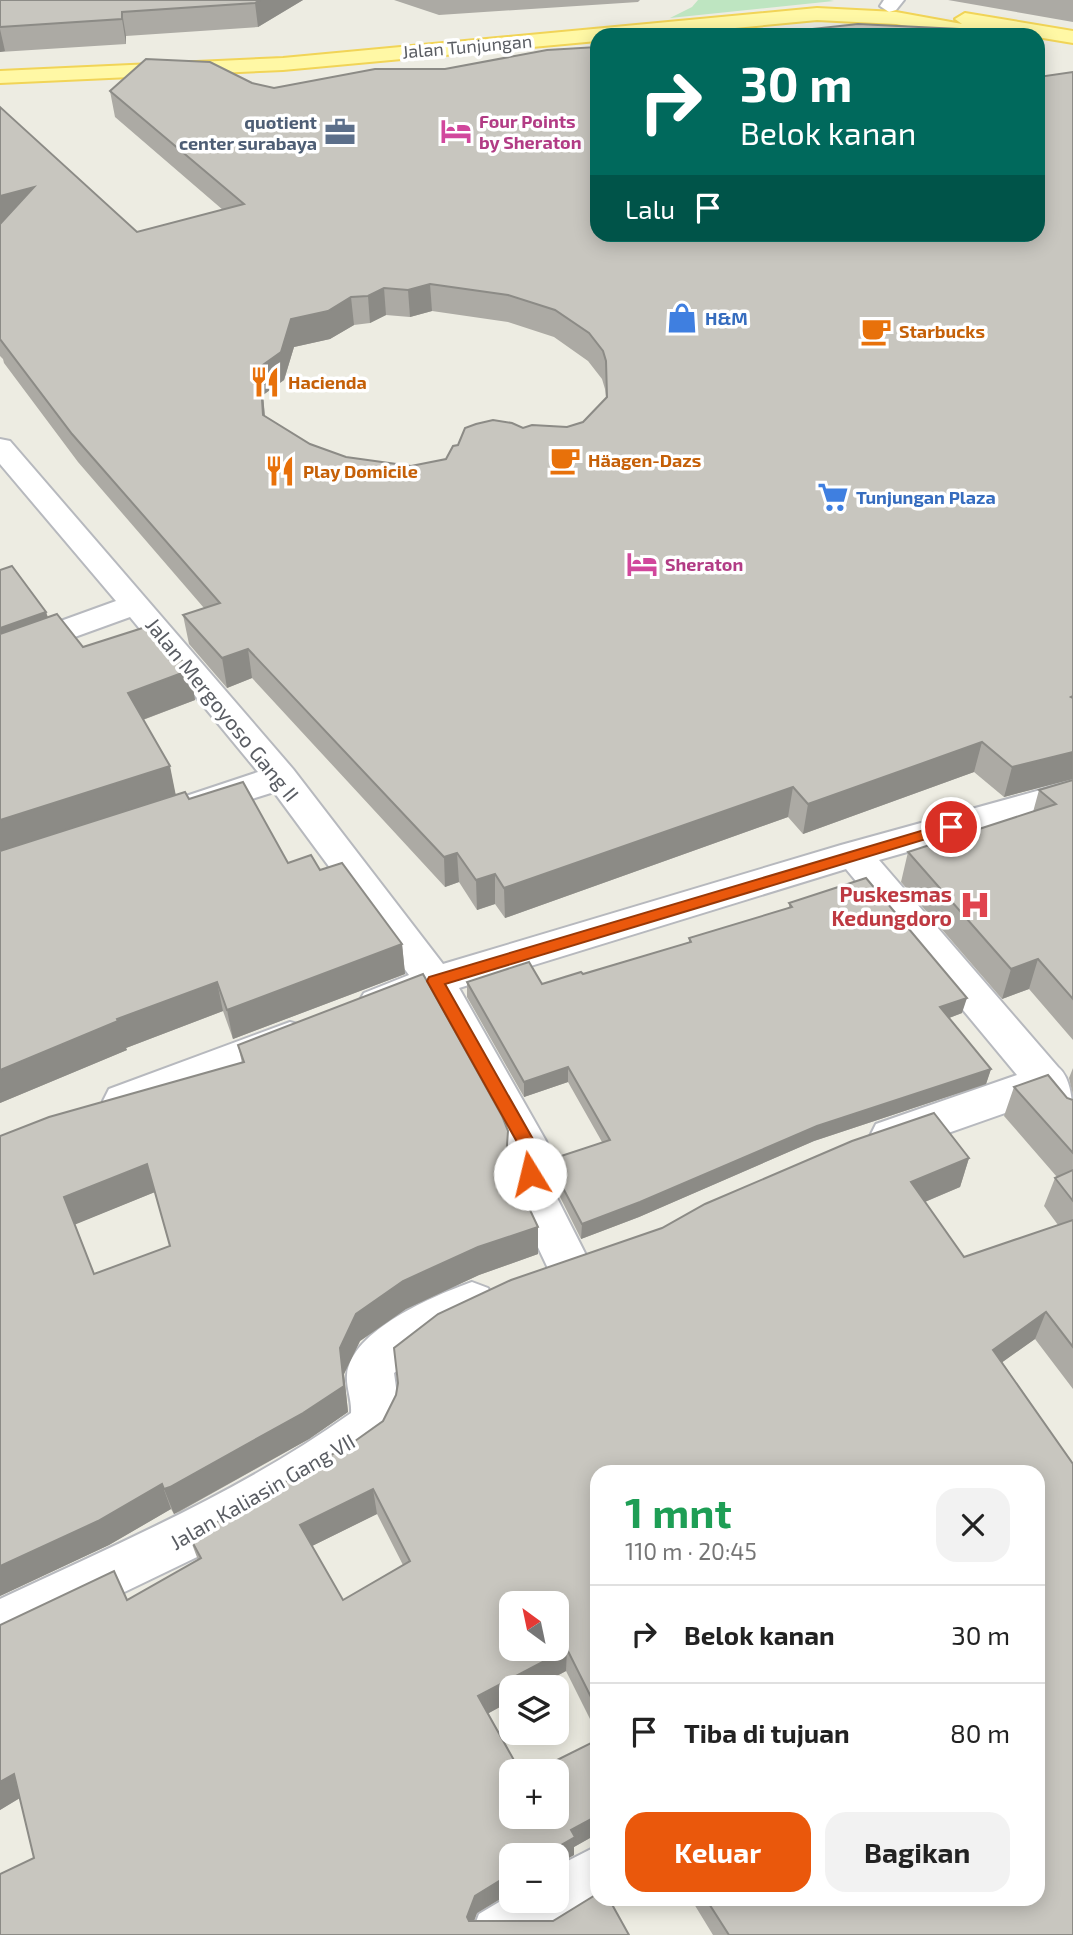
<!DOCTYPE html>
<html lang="id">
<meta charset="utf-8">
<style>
body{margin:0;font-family:"Exo 2",sans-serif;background:#f2f2f2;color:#222;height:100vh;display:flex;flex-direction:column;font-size:26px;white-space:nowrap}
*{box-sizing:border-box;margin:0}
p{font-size:23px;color:#767676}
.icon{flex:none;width:38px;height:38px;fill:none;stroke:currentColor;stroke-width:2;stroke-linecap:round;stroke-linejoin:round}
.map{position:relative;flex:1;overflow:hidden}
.details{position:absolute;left:590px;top:1465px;width:455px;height:441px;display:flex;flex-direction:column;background:#fff;border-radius:21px;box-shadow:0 4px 18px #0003}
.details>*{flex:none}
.top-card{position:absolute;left:590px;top:28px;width:455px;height:214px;border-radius:21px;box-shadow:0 4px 18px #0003;background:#00695c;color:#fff;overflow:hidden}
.needle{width:46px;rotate:327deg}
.buttons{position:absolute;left:499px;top:1591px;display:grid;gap:14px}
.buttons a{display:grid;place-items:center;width:70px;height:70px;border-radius:14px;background:#fff;box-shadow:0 4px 18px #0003;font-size:35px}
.pin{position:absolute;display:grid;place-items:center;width:60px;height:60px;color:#fff;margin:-30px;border:4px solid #fff;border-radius:50%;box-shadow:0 2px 7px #0007}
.me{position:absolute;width:77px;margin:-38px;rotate:351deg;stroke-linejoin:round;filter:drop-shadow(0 0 5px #0008)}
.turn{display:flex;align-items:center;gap:24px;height:147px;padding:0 35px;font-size:32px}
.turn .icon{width:91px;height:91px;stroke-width:2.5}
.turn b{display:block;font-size:49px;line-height:60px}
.then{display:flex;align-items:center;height:66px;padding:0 35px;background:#0003;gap:14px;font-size:26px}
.round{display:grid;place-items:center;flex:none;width:74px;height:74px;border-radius:21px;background:#f2f2f2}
.summary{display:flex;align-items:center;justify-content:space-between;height:119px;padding:0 35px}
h1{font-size:42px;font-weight:700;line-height:52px;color:#1e9e55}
.button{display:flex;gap:14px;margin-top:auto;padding:14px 35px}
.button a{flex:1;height:80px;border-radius:21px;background:#ea580c;color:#fff;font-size:28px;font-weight:700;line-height:80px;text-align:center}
.button a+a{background:#f2f2f2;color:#222}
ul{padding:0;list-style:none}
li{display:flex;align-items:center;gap:21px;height:98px;padding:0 35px;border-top:2px solid #e0e0e0}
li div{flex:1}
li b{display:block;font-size:26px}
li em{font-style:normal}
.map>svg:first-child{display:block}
</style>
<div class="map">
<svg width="1073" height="1935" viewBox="0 0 1073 1935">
<rect width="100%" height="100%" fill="#edece2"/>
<polygon fill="#bee5c1" points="698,0 829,0 834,1 670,18 692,7"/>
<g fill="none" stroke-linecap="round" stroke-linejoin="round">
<g stroke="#b7b9be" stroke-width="4">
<g id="minor">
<polygon points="884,0 904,0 896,10 889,12 880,6"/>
<path d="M0,439l10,2 283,328 150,195 398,-119 232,-64v24l-194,55 179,207c15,12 15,42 15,63l-15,-5 -19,-24 -148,52 -15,-5 -6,-12 6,-12 141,-49 -171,-206 -387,119 87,153 7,18 -2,27 41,81 -6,14 -16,5 -16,-5 -45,-95 2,-27 -6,-15 -79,-144 -48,18 -14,-5 -6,-10 6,-10 45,-18 -135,-183 -79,25 -12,-4 -6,-8 6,-8 75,-25 -128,-155 -130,47v-21l116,-42 -116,-137z"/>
<polygon points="290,1022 304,1026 310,1037 304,1048 124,1117 109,1113 103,1101 109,1089"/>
<path d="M472,1282l16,6 7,14 -7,14 -49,23 -45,34 5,36 -2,11 -12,24 -27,20 -134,80 -224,108v-53c119,-56 244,-109 351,-186 1,-13 -5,-25 -4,-38 4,-45 88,-80 125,-93z"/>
<polygon points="597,1846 597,1899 610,1899 553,1935 471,1935 479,1914 511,1895 511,1900 556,1900 556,1867"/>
</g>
</g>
<g stroke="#f1d457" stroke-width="4">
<polygon id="major" points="817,8 896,12 962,24 955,19 965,13 1073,31 1073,43 989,29 998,31 1001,35 958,35 896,24 817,20 662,35 597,35 597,41 283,70 0,83 0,71 283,58"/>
</g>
<use href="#minor" fill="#fff" fill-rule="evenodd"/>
<use href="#major" fill="#fff8a5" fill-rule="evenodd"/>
</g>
<g fill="#acaaa4" fill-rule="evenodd">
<polygon points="0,0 303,0 258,27 126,36 126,44 0,52"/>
<polygon points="394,0 640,0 638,2 439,15"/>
<polygon points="948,0 1073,0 1073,22"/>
<path d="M1073,72v707l-69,18 -30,-25 -171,62 -15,-17 -283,101 -10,-14 -18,6 -18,-28 -14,5 -193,-209 -25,10 -38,-44 -6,-29 21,-7 -126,-146 -74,-99 -1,-4 -3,-3v-249l137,125 86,-22 -108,-93 -5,-26 142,-8 345,151zM432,311l76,11 46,15 34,24 14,18 3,10 1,9 -23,24 -16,5 -44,1 -77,31 -35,7 -65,-9 -36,-13 -45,-28 -2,-21 21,-15 10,-33 36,-8 24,-14 16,-2 16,-8 24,2z"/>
<polygon points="0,570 46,612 48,617 83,647 190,670 195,700 143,720 176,795 189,799 288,863 320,870 402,944 405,974 233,1039 223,1011 126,1048 127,1050 0,1103"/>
<polygon points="1073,780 1073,1040 1029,989 1002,999 901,882 908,852 1033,812 1039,790"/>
<polygon points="789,903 962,1013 949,1018 991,1069 986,1084 814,1141 639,1217 581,1239 554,1185 554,1171 602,1142 568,1082 524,1097 467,997 467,982 542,984 583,974 689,943 689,938 789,908"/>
<path d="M238,1045l270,118 30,64v27l-59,21 -73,34 -46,32 -16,33 4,38 -39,27 -130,73 -5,2 -3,-5 -62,36 -109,51v-460l242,-73zM155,1192l15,54 -76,28 -19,-50z"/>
<polygon points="1073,1068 1073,1095 1069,1078"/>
<path d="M1048,1075l19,23 6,2v289l-38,-50 -33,23 71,102v471h-360l-22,-36h347v-427h-441v261l-31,-62 -30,16h-25v14l-23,12 32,58h-9v45h45v-45h-21l62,-31v94l-23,13v8l-18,10v-10h-45v38h-1l-33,20 -3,8h79l44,-27v5h12l20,36h-629v-61l34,-16 -14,-60 -20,12v-185l114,-54 13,29 71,-40 -9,-24 28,-14 138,-81 28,-20 13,-26 2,-11 -4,-36 44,-34 73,-34 151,-52 43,-24 147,-63 82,-28 35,45 -9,29 -35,15 39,55 94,-32 -14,-19 11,-28 2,-1 -53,-61 10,-29zM377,1514l26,51 -60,35 -31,-54zM511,1603h45v45h-45z"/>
</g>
<g fill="#8c8b86">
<polygon points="260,0 303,0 258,27 255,3"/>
<polygon points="122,12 126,36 126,44 122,19"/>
<polygon points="0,29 5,51 0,52"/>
<polygon points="34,187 0,224 0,196"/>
<polygon points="430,284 432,311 410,317 408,290"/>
<polygon points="384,288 386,315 370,323 368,296"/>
<polygon points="351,297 354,325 330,339 294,347 284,380 263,395 267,443 263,415 260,367 291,319"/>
<polygon points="46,612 49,622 0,640 0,628"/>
<polygon points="248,649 252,678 227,688 222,658"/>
<polygon points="190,670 195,700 134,723 128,693"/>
<polygon points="982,742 974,772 803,834 808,804"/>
<polygon points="1073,752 1073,779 1004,797 1012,767"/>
<polygon points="170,766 176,796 0,853 0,820"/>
<polygon points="793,787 788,817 505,918 504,888"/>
<polygon points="457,853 459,882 445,887 444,857"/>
<polygon points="495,874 495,904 477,910 476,880"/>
<polygon points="402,944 405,974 233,1039 227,1010"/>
<polygon points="1038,959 1029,989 1002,999 1011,969"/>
<polygon points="217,982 223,1011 126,1048 127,1050 0,1103 0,1070 117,1019"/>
<polygon points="967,998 962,1013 936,1023 940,1007"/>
<polygon points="568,1067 568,1082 524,1097 524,1082"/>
<polygon points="991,1069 986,1084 814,1141 639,1217 581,1239 582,1224 817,1126"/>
<polygon points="508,1131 508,1159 507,1187 506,1159"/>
<polygon points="969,1158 960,1187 903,1211 911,1182"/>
<polygon points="147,1164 155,1192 74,1225 64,1197"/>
<polygon points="538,1227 538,1254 479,1275 406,1309 360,1341 344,1374 348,1412 309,1439 174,1514 164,1489 340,1348 356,1314 403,1281 478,1247"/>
<polygon points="1046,1312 1035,1339 983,1376 993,1350"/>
<polygon points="162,1484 171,1509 109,1545 0,1596 0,1566"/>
<polygon points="373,1489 377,1514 306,1549 300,1525"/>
<polygon points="567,1649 566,1671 536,1687 511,1687 511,1701 480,1718 478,1696"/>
<polygon points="14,1774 28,1793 0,1810 0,1782"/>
<polygon points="597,1816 597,1834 574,1847 574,1855 556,1865 556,1855 554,1855 554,1849 571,1830"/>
<polygon points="509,1875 510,1893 477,1913 469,1934 467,1917 475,1896"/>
</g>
<g fill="#c8c6bf" stroke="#8c8b86" stroke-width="2" fill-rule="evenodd">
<polygon points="0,0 260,0 255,3 122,12 122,19 0,27"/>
<polygon points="858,24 979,30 981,35 757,35"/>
<path d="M597,47v187h441v-157l35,-5v624l-2,1 2,1v54l-61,15 -30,-25 -174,62 -15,-17 -289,101 -9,-14 -19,6 -19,-27 -13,4 -196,-208 -26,9 -39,-43 37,-12 -148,-169 -72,-95v-115l34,-37 -34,9v-89l137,125 107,-28 -134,-113 36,-32 64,3 42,21 22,5 101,-19h70l102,-19zM430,284l78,11 47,15 34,23 14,18 3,10 1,36 -24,25 -16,5 -35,-2 -9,3 -11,-5 -19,-3 -17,4 -11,4 -7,17 -5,1 -7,13 -35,7 -65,-9 -36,-13 -47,-29 -3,-48 21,-15 10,-33 37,-8 23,-14 17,-1 16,-8 24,2z"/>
<polygon points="12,566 46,612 0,628 0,570"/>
<polygon points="57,614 83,647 152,625 190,670 128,693 170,766 0,820 0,634"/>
<polygon points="1073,780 1073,999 1038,959 1011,969 908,852 1056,804 1039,790"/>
<polygon points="243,782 288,863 311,855 320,870 342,863 402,944 227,1010 217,982 117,1019 118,1021 0,1070 0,851 185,792 189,799"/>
<polygon points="866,878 967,998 940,1007 991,1069 817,1126 640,1202 582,1224 554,1171 555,1158 610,1140 568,1067 524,1082 467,982 529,962 542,984 581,972 583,974 691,942 689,938 792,907 789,903"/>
<path d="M423,974l79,142 6,15 -2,28 32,68 -60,20 -75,34 -47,33 -16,34 4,38 -41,27 -133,74 -6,2 -2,-5 -64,37 -98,45v-430l49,-19 195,-55 -6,-17zM147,1164l23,82 -76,28 -30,-77z"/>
<polygon points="1048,1075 1067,1098 1073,1100 1073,1153 1014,1087"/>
<path d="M934,1113l35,45 -58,24 53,75 109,-37v127l-27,-35 -53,38 80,114v471h-344l-23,-36h332v-427h-441v237l-30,-60 -89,47 42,75h-9v45h45v-45h-21l62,-31v76l-26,14 4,7 -21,12v6h-43v20h-2l-34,21 -8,21 2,4h84l44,-27v5h12l20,36h-629v-61l34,-16 -20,-84 -14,8v-157l114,-54 13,29 74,-42 -12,-22 28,-14 138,-81 28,-20 13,-26 2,-12 -4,-35 44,-34 73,-34 151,-52 43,-24 147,-63zM373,1489l37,72 -67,39 -43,-75zM511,1603h45v45h-45z"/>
<polygon points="1073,1170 1073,1201 1055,1178"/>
</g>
<path fill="#ea580c" stroke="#983908" stroke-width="2" d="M951,822l7,5 -2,3 -511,154 89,157c5,14 9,25 2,38l-6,3 -7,-3 -2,-5 2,-15 -6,-17 -90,-161 2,-4z"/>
<defs>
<g id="hotel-bare" transform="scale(2.415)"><path d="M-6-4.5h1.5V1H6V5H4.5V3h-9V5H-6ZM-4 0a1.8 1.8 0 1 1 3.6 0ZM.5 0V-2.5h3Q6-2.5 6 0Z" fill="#d1479c" stroke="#fff" stroke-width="2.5" paint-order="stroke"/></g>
<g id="office-bare" transform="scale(2.415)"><path d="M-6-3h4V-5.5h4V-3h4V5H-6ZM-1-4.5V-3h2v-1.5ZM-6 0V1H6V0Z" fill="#5c6f8a" stroke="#fff" stroke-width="2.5" paint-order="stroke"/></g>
<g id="shop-bare" transform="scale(2.415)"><path d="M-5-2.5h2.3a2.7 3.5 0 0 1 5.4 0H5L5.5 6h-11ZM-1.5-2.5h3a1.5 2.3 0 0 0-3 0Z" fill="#3f7fe0" stroke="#fff" stroke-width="2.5" paint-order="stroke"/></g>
<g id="cafe-bare" transform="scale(2.415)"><path d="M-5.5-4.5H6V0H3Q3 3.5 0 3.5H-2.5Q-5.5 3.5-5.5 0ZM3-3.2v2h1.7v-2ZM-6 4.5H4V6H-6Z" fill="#e8710a" stroke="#fff" stroke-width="2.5" paint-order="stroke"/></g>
<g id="restaurant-bare" transform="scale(2.415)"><path d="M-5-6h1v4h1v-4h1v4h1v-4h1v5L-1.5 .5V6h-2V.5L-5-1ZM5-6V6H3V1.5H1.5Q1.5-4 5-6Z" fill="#e8710a" stroke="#fff" stroke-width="2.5" paint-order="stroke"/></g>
<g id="supermarket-bare" transform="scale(2.415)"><path d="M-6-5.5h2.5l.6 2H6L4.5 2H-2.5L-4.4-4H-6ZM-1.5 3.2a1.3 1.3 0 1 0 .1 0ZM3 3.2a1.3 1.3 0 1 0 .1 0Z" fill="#3f7fe0" stroke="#fff" stroke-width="2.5" paint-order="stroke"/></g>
<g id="hospital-bare" transform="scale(2.415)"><path d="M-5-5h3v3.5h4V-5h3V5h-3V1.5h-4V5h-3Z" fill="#e0444e" stroke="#fff" stroke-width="2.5" paint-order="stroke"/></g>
</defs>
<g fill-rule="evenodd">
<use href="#hotel-bare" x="456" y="131"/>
<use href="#office-bare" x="340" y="132"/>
<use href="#shop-bare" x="682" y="318"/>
<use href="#cafe-bare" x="876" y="331"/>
<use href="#restaurant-bare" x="265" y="382"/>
<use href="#cafe-bare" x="565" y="460"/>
<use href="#restaurant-bare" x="280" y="471"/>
<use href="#supermarket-bare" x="833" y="497"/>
<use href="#hotel-bare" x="642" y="564"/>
<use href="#hospital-bare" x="975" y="905"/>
</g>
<g text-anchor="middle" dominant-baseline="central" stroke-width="7" stroke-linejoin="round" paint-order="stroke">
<g font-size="18" fill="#5a5d63" stroke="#fff">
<text transform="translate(467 46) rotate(-5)">Jalan Tunjungan</text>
</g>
<g font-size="18" font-weight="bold" fill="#b23c85" stroke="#fff" text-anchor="start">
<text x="479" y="121">Four Points<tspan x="479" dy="21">by Sheraton</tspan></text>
<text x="665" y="564">Sheraton</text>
</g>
<g font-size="18" font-weight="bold" fill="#4e5e75" stroke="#fff" text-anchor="end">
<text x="317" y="122">quotient<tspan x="317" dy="21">center surabaya</tspan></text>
</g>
<g font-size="18" font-weight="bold" fill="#366cbe" stroke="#fff" text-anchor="start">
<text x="705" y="318">H&amp;M</text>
<text x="856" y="497">Tunjungan Plaza</text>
</g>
<g font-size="18" font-weight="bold" fill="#c56008" stroke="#fff" text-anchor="start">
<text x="899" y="331">Starbucks</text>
<text x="288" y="382">Hacienda</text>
<text x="588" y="460">Häagen-Dazs</text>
<text x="303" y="471">Play Domicile</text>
</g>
<g font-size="21" fill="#5a5d63" stroke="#fff">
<text transform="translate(223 709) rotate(51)">Jalan Mergoyoso Gang II</text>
<text transform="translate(262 1491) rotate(-30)">Jalan Kaliasin Gang VII</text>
</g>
<g font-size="21" font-weight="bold" fill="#be3a42" stroke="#fff" text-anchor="end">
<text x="952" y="893">Puskesmas<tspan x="952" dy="24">Kedungdoro</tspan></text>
</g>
</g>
</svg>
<div class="buttons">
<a><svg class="needle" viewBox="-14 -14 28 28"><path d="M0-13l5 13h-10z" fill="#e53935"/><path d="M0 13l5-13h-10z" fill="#767676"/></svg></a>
<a><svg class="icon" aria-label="layers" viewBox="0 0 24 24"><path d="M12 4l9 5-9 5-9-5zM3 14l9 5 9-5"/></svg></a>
<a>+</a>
<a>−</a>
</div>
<div class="pin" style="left:951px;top:827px;background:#d93025"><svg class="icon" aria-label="arrive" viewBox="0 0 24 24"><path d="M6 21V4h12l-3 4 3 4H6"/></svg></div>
<svg class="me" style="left:530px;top:1174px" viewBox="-20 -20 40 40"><circle r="19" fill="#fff"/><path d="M0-13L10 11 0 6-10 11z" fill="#ea580c"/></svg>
<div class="top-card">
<div class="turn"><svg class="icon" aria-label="right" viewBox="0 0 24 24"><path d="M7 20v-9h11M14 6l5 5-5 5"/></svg><div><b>30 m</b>Belok kanan</div></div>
<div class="then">Lalu<svg class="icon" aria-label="arrive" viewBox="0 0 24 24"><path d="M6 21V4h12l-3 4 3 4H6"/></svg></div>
</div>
<section class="details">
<div class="summary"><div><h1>1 mnt</h1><p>110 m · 20:45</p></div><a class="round"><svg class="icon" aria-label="close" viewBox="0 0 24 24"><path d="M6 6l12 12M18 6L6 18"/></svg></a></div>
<ul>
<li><svg class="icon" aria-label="right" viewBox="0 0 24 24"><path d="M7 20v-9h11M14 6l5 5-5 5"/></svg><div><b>Belok kanan</b></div><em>30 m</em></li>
<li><svg class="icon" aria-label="arrive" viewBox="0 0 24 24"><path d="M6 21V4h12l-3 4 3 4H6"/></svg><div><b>Tiba di tujuan</b></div><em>80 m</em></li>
</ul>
<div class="button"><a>Keluar</a><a>Bagikan</a></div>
</section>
</div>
